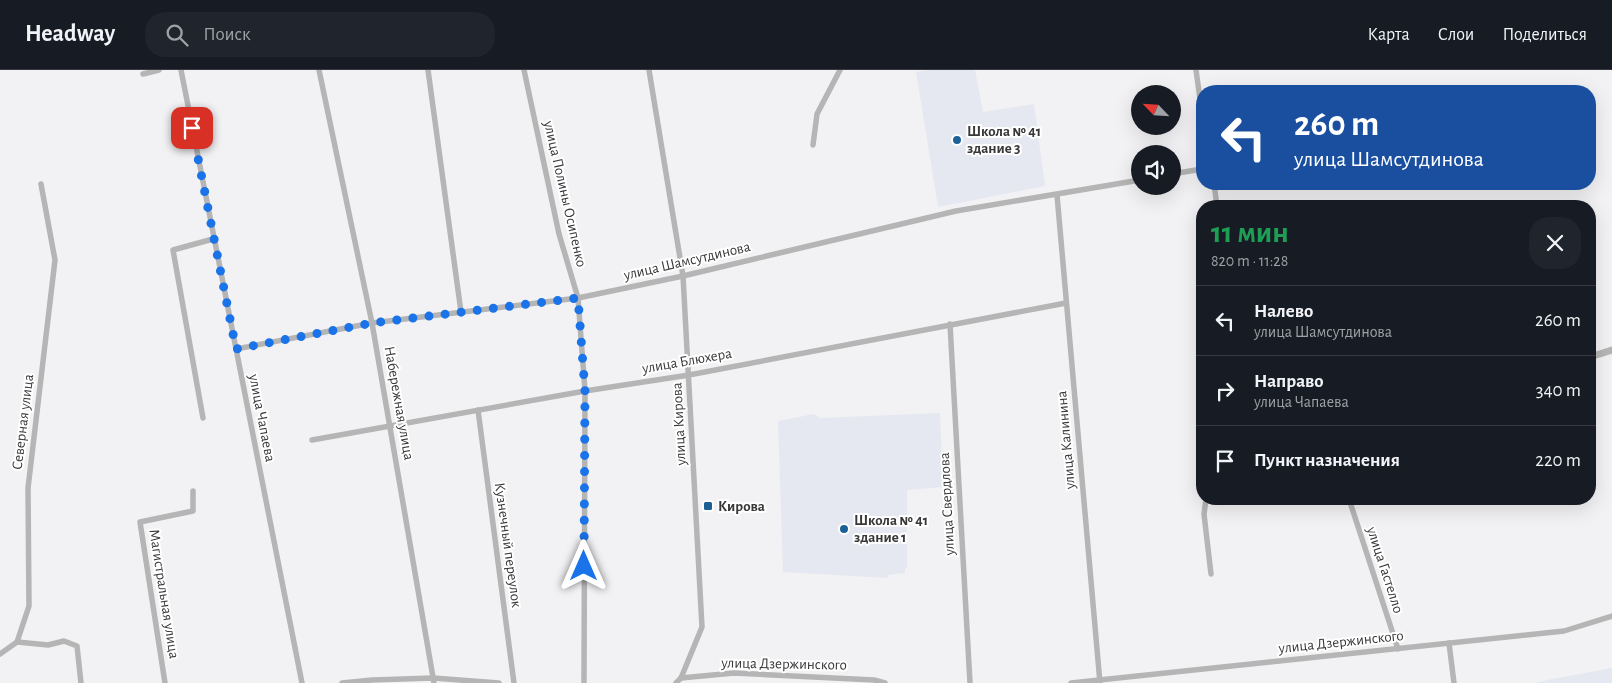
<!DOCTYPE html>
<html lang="ru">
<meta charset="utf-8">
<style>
body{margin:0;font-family:"Alegreya Sans",sans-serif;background:#20242c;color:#f1f3f6;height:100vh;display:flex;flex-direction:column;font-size:19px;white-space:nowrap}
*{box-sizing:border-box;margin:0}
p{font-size:16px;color:#9ea1a6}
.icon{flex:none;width:28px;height:28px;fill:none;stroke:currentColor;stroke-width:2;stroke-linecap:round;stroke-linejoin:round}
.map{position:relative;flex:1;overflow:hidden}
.panel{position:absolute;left:1196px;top:130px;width:400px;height:305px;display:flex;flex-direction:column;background:#171b24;border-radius:20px;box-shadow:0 5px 20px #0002}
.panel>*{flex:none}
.guide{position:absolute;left:1196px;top:15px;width:400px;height:105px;border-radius:20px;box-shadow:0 5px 20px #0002;background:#1a4fa0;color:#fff;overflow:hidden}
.needle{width:32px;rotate:295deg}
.buttons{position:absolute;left:1131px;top:15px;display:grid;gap:10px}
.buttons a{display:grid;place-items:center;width:50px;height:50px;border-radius:50%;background:#171b24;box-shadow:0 5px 20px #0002;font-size:25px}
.pin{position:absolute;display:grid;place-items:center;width:42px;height:42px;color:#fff;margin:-21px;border-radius:10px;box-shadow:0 2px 8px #0006}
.me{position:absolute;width:55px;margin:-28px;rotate:0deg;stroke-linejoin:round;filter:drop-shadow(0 0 4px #0008)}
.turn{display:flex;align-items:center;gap:18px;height:105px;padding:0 15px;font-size:22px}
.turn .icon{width:65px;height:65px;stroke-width:2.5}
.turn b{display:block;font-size:35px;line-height:42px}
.round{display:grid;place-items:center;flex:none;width:52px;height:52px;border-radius:20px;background:#20242c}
.summary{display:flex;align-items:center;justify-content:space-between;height:85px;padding:0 15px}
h1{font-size:30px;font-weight:700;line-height:38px;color:#1e9e55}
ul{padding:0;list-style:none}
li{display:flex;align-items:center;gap:15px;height:70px;padding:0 15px;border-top:1px solid #363941}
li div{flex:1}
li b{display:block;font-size:19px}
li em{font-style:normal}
header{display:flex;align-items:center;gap:30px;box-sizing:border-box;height:70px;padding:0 25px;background:#171b24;border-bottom:1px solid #363941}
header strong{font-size:24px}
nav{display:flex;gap:28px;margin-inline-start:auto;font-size:18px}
.search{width:350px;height:45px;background:#20242c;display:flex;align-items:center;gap:12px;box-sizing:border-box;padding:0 18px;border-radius:20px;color:#9ea1a6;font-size:19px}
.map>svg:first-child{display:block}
</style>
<header>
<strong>Headway</strong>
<div class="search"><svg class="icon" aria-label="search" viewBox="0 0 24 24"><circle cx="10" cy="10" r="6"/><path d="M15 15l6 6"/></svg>Поиск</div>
<nav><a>Карта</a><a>Слои</a><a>Поделиться</a></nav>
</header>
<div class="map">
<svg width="1612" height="613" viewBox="0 0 1612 613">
<rect width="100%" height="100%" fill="#f2f2f4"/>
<g fill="#e6e8f1">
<polygon points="928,0 975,0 983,42 1034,34 1045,116 938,137 916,2"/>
<polygon points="940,343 943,417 907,420 907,497 905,498 905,503 888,505 888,508 783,502 778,351 814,344 820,348"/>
<polygon points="1612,598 1612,613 1535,613 1552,609"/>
</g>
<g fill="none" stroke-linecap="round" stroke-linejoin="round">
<g stroke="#b6b5b5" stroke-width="5.5">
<polyline points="181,0 302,613"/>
<polyline points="319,0 372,253 434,613"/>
<polyline points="428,0 461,242"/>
<polyline points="524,0 559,164 578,228 585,321 584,613"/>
<polyline points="649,0 683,206 702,557 681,608 676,613"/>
<polyline points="1196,0 1202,43"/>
<polyline points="143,4 159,0"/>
<polyline points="813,75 817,44 840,0"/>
<polyline points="1172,104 1202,99"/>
<polyline points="1214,114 1217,136"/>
<polyline points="1057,125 1100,613"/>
<polyline points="950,254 970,613"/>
<polyline points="236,279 372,253 578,228 683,206 956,141 1140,110"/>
<polyline points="478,340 514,613"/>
<polyline points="203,348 173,180 213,169"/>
<polyline points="312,370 585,321 689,305 1066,233"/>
<polyline points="1206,429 1204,444 1211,504"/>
<polyline points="1349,429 1398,579"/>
<polyline points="17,572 48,575 64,571 77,576 81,613"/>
<polyline points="1449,573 1454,613"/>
<polyline points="0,584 17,572 29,536 28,418 55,190 41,114"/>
<polyline points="681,608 734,603 874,610 885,613"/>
<polyline points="165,613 140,452 193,441 193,421"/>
<polyline points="342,613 372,610 433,608 499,613"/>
<polyline points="1071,613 1564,561 1612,546"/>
</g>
<polyline stroke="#b6b5b5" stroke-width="7" points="1590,287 1612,280"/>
</g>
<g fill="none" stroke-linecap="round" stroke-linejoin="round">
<polyline stroke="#1a73e8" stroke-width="9" stroke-dasharray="0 16.2" points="192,58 236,279 372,253 578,228 585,321 584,496"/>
</g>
<g fill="#1c6196" stroke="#fff" stroke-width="2">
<circle cx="957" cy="70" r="5"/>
<rect x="703" y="431" width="10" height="10" rx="2.5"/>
<circle cx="844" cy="459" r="5"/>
</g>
<g text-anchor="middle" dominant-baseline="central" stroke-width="4" stroke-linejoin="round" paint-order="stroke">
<g font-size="15" font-weight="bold" fill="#383838" stroke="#fff" text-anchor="start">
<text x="967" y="61">Школа № 41<tspan x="967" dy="17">здание 3</tspan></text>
<text x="718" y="436">Кирова</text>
<text x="854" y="450">Школа № 41<tspan x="854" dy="17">здание 1</tspan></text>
</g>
<g font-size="15" fill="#383838" stroke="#fff">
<text transform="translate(565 124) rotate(77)">улица Полины Осипенко</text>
<text transform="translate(687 191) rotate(-13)">улица Шамсутдинова</text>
<text transform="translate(687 291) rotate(-10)">улица Блюхера</text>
<text transform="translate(399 333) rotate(80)">Набережная улица</text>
<text transform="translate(262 348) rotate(79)">улица Чапаева</text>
<text transform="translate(23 352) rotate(-83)">Северная улица</text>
<text transform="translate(679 354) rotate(-93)">улица Кирова</text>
<text transform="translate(1066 370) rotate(-95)">улица Калинина</text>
<text transform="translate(947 434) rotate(-93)">улица Свердлова</text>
<text transform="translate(508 475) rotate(82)">Кузнечный переулок</text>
<text transform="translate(1385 500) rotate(72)">улица Гастелло</text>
<text transform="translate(164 524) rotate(81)">Магистральная улица</text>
<text transform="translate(1341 572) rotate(-6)">улица Дзержинского</text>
<text transform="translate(784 594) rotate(1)">улица Дзержинского</text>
</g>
</g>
</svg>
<div class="buttons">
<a><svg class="needle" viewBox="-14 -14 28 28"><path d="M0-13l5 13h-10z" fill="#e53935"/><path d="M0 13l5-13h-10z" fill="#9ea1a6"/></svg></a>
<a><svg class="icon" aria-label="sound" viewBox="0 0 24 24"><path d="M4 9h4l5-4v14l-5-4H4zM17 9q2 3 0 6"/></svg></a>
</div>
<div class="pin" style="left:192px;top:58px;background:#d93025"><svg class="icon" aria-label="arrive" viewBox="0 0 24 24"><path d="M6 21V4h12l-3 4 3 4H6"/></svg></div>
<svg class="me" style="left:584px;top:496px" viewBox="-20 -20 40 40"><path d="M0-17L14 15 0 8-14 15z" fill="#1a73e8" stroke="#fff" stroke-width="4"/></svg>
<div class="guide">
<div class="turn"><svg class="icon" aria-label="left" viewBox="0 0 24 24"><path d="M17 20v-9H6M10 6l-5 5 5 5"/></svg><div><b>260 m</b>улица Шамсутдинова</div></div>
</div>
<section class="panel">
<div class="summary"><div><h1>11 мин</h1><p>820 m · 11:28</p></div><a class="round"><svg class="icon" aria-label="close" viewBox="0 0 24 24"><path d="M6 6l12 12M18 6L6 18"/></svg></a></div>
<ul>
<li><svg class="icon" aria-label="left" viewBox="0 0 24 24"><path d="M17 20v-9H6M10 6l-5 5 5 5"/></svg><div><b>Налево</b><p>улица Шамсутдинова</p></div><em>260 m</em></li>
<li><svg class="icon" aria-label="right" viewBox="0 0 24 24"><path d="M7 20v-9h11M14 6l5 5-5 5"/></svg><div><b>Направо</b><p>улица Чапаева</p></div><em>340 m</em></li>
<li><svg class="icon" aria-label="arrive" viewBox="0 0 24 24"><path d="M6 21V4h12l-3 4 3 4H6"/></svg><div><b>Пункт назначения</b></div><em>220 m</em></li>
</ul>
</section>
</div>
